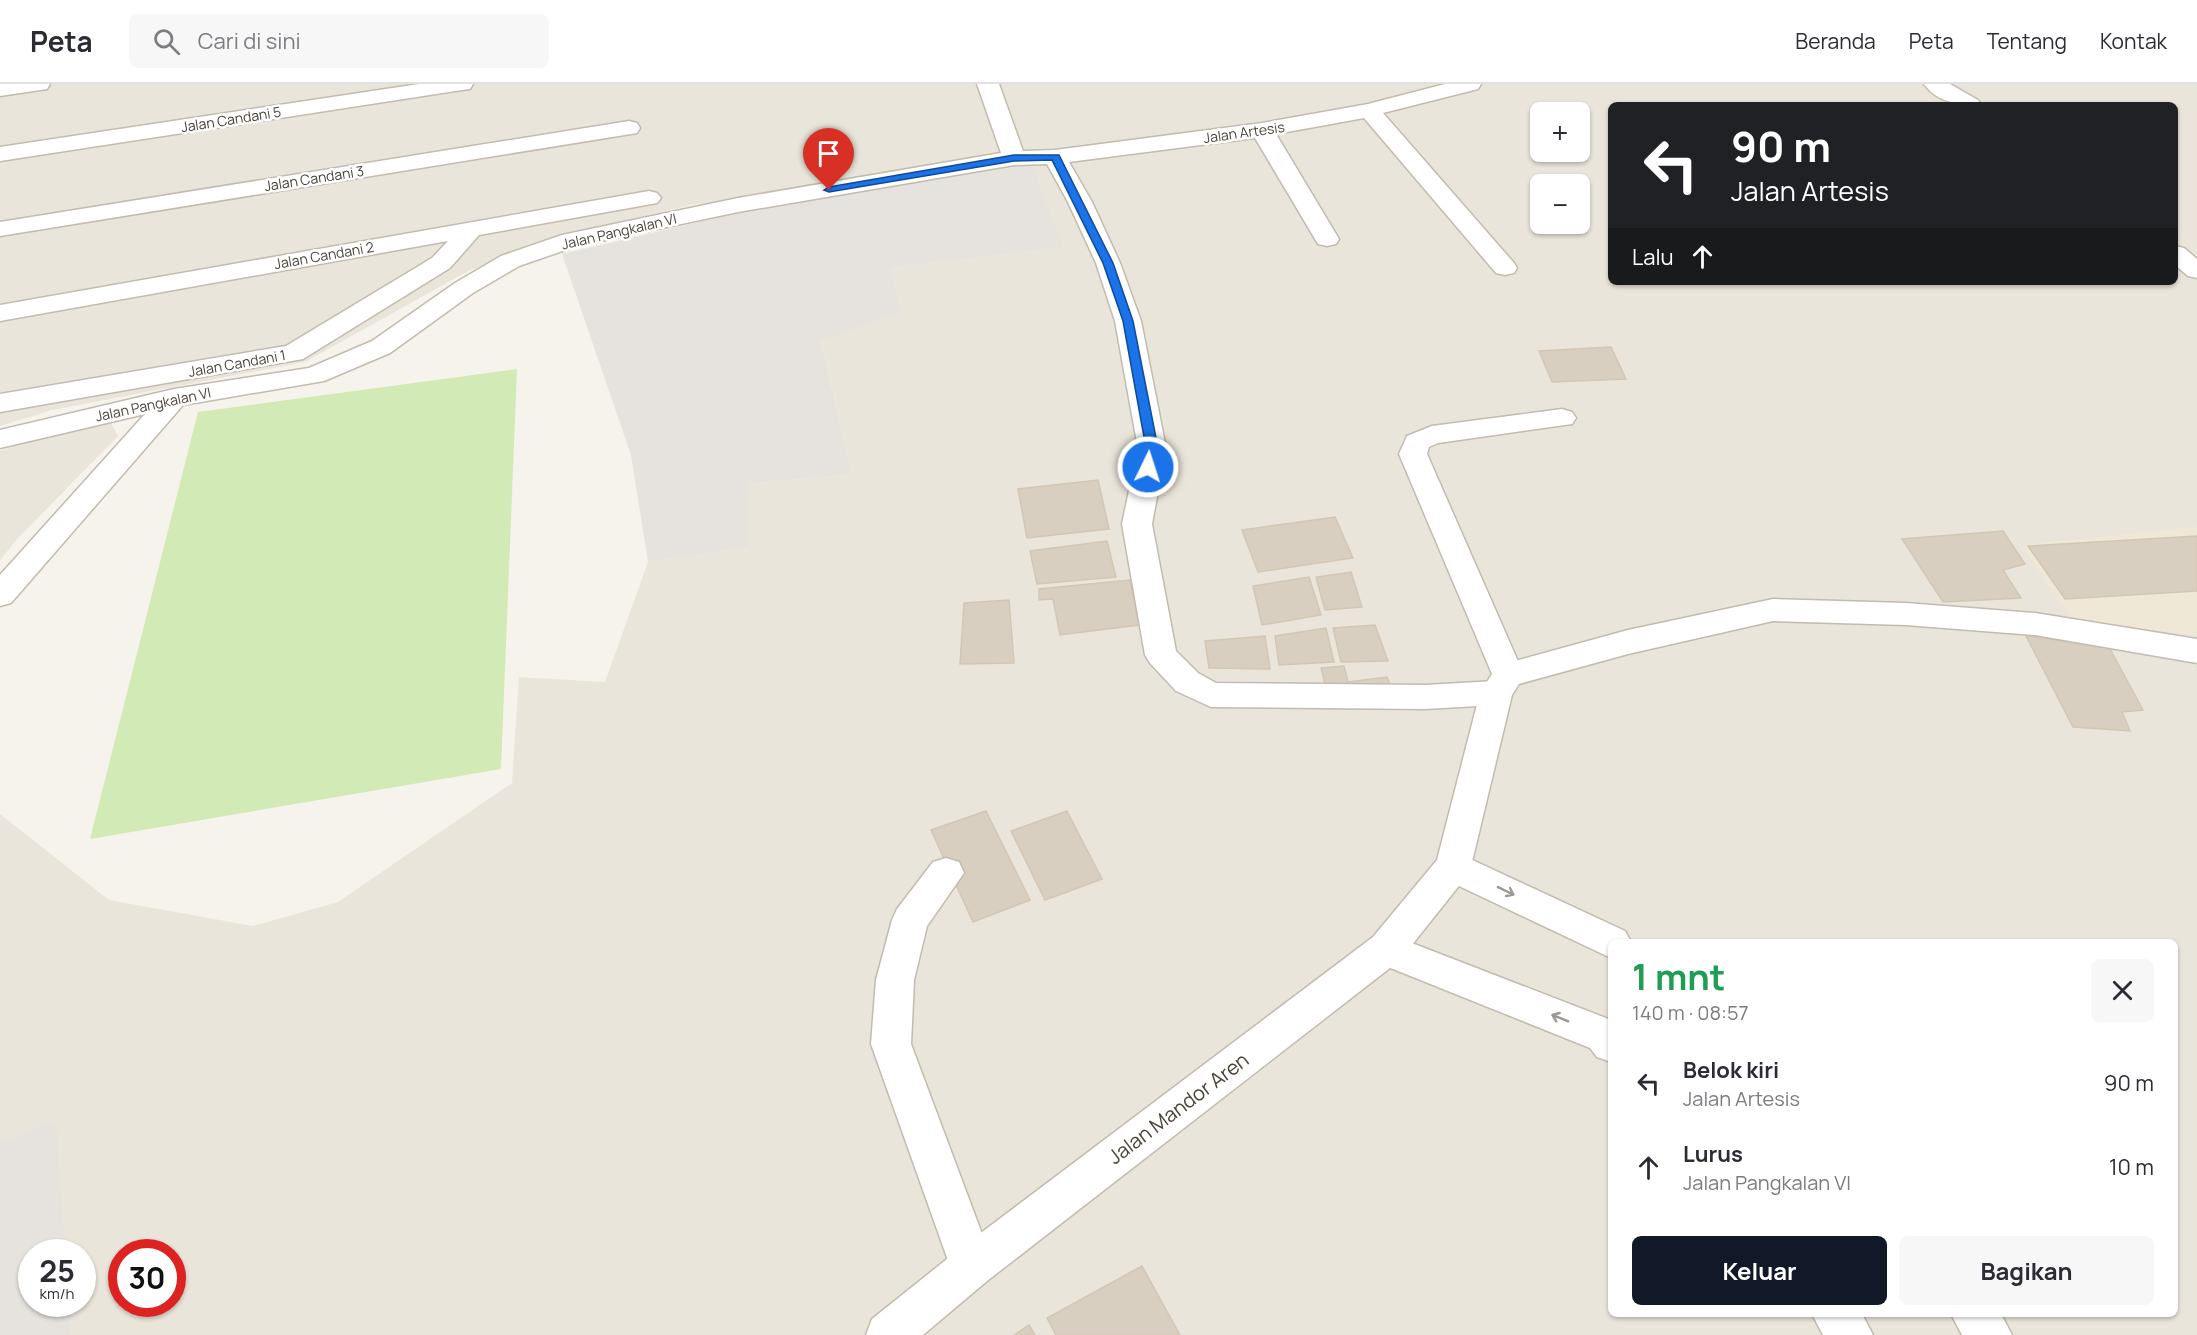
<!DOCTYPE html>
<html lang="id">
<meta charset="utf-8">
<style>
body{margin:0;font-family:Manrope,sans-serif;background:#f7f7f7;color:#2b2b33;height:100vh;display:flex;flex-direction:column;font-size:22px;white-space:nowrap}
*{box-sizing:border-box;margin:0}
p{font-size:20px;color:#7c7c81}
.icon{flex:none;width:33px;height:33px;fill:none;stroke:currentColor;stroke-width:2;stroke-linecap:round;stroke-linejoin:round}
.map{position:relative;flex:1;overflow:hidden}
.sheet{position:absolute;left:1608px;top:855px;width:570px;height:378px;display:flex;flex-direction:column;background:#fff;border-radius:9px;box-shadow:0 2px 4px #0004}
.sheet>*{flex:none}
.guide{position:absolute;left:1608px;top:18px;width:570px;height:183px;border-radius:9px;box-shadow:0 2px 4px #0004;background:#202124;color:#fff;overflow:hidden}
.controls{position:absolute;left:1530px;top:18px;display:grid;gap:12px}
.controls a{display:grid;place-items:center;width:60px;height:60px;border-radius:9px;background:#fff;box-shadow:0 2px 4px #0004;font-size:30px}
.speed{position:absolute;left:18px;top:1155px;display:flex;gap:12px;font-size:30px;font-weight:700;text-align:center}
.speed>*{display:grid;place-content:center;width:78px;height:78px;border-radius:50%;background:#fff;box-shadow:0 2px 4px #0004;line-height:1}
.speed small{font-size:15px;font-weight:400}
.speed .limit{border:9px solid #d22;background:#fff;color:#111}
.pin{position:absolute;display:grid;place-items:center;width:51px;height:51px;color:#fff;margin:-62px -26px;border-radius:50% 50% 50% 0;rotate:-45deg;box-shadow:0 0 6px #0007}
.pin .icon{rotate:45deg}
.me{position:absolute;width:66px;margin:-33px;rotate:4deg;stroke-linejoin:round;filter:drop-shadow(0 0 4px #0008)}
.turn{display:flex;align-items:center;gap:21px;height:126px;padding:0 24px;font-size:27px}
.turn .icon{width:78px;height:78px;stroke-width:2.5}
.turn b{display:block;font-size:42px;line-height:51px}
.then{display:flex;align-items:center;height:57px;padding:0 24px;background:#0003;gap:12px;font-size:22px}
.round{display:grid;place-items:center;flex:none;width:63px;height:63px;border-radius:9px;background:#f7f7f7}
.summary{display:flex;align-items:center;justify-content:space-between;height:102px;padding:0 24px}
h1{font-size:36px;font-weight:700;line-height:45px;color:#1e9e55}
.action{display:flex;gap:12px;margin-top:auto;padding:12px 24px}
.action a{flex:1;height:69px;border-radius:9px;background:#111827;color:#fff;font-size:24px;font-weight:700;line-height:69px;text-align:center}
.action a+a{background:#f7f7f7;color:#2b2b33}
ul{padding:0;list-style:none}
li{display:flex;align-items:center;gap:18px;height:84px;padding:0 24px}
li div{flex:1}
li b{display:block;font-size:22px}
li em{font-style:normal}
header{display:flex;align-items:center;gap:36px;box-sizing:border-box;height:84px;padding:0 30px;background:#fff;border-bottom:2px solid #e1e1e2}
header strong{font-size:28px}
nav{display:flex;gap:33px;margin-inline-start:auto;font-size:21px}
.search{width:420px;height:54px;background:#f7f7f7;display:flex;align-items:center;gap:15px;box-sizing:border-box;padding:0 21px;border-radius:9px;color:#7c7c81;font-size:22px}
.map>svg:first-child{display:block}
</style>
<header>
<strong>Peta</strong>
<div class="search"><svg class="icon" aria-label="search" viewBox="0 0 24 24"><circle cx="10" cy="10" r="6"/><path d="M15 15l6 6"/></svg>Cari di sini</div>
<nav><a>Beranda</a><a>Peta</a><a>Tentang</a><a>Kontak</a></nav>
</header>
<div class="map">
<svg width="2197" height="1251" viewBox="0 0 2197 1251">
<rect width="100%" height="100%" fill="#f6f3ec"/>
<g fill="#eae5da" fill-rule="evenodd">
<path d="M0,0h2197v1251h-2197v-521l109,86 144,26 85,-24 174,-119 7,-106 86,5 43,-120 99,-15 2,-63 103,-10 -31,-135 81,-27 -11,-44 171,-21 -196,-64 -176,22 -134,34 -86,31 -165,92 -253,48 -52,16zM1611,21h564v177h-564zM1540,28h40v40h-40zM1540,100h40v40h-40zM1611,858h564v372h-564zM32,1168h50v52h-50zM122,1168h50v52h-50z"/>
<polygon points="111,339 118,352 18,454 0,476 0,367 67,345"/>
</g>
<g fill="#e6e2dd">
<polygon points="1032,81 1063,163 891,184 902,228 821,256 852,390 749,400 748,463 648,478 631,371 562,170 866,99"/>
<polygon points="56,1037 65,1168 32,1168 32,1220 69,1220 71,1251 0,1251 0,1059"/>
</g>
<polygon fill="#efe8d6" points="2197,443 2197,551 2073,537 2022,461"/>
<polygon fill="#d2eab5" points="517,285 501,685 90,755 198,328"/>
<g fill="#d8cfc1" stroke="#d3c7b4" stroke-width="1.5">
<polygon points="1611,263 1626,295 1552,298 1539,267"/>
<polygon points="1098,396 1109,445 1027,454 1018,405"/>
<polygon points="1335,433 1353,474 1258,488 1242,446"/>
<polygon points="2003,447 2025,480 2003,486 2021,514 1943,518 1902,455"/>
<polygon points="2197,452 2197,507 2065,515 2028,462"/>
<polygon points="1107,457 1116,493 1037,500 1030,467"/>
<polygon points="1351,488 1362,523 1325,526 1316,493"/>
<polygon points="1309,493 1321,531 1262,541 1253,502"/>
<polygon points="1130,496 1139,541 1060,551 1053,515 1039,516 1039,505"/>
<polygon points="1009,516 1014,579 960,580 964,519"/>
<polygon points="1375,541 1388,577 1341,578 1333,544"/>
<polygon points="1326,544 1334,578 1279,581 1275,552"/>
<polygon points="1265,552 1270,585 1209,584 1205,557"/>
<polygon points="2026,552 2109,563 2143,626 2122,628 2130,647 2073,643"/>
<polygon points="1344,582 1348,598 1387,593 1392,606 1327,608 1321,584"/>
<polygon points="986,727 1030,816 973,838 931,746"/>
<polygon points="1067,727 1102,795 1045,816 1011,747"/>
<polygon points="1142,1182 1180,1251 1056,1251 1047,1234"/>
<polygon points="1029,1241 1035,1251 1014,1251"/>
</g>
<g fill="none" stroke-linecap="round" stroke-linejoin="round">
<g stroke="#c2bbae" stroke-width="3">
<g id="minor">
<polygon points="0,0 50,0 47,5 0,12"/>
<polygon points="419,0 473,0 470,5 462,6 0,77 0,63"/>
<polygon points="977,0 999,0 1023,67 1055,66 1262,39 1368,20 1445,0 1481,0 1478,5 1383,29 1514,179 1517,184 1514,189 1505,191 1496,189 1364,34 1276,50 1339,155 1336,160 1327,162 1318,160 1315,155 1255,54 1069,78 1092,118 1120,179 1141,237 1166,364 1152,440 1176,567 1198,589 1216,599 1425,601 1495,597 1399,370 1407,352 1432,342 1562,325 1572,328 1576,334 1572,340 1438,359 1429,363 1427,370 1524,591 1519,600 1509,603 1512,609 1508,618 1496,621 1425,625 1211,623 1176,607 1150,579 1145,571 1122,440 1138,364 1115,237 1096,179 1068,118 1047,80 1014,81 738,128 577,162 519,182 473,209 390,269 324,297 183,321 11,519 0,522 0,491 145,330 0,364 0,346 174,305 309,284 372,257 455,199 501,172 562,151 738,114 1001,69"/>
<path d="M1924,0h26l28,16 3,5c-21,0 -44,-2 -57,-21z"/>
<polygon points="629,37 637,39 640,44 637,49 0,152 0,138"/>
<polygon points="649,107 657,109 661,114 657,119 479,151 450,184 303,275 0,328 0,310 286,262 432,174 448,157 0,237 0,221"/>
<polygon points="2175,162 2184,164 2197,175 2197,194 2188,192 2175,181"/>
<polygon points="1453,767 1625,847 1631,858 1611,858 1611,874 1440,793 1435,782 1440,771"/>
<polygon points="946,774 959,778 964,789 927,842 914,896 911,960 994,1182 987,1197 972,1204 957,1197 950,1182 871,960 876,896 892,836 897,825 933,778"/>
<polygon points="1386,849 1611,936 1611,978 1597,973 1590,964 1373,877 1367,865 1373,853"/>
<polygon points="1812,1230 1862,1230 1873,1251 1823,1251"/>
<polygon points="1951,1230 2001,1230 2012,1251 1962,1251"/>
</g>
</g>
<g stroke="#c2bbae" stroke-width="3">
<polygon id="tertiary" points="1773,515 1906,519 2035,529 2197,555 2197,579 2035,551 1906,541 1773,537 1628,570 1519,600 1512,611 1471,782 1466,793 1399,877 987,1197 923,1251 866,1251 872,1235 957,1167 1373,853 1437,776 1480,609 1497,582 1628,546"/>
</g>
<use href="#minor" fill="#fff" fill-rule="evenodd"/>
<use href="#tertiary" fill="#fff" fill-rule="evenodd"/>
</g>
<defs><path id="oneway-shaft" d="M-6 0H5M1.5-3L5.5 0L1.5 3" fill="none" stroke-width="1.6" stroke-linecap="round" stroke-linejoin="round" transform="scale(1.5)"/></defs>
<g stroke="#9c9892">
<use href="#oneway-shaft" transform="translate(1506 807) rotate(26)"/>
<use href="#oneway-shaft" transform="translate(1560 934) rotate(-158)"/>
</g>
<polygon fill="#1a73e8" stroke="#114b97" stroke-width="1.5" points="1014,71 1059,71 1113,179 1133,237 1158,364 1152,386 1144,386 1142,383 1146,364 1123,237 1103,179 1052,76 1014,77 829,108 824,106 829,103"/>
<g text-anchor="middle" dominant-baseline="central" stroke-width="5" stroke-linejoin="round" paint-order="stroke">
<g font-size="14" fill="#4b4439" stroke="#fff">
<text transform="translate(231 35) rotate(-9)">Jalan Candani 5</text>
<text transform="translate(1244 48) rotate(-8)">Jalan Artesis</text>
<text transform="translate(314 94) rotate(-9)">Jalan Candani 3</text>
<text transform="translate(619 147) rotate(-13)">Jalan Pangkalan VI</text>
<text transform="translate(324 171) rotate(-10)">Jalan Candani 2</text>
<text transform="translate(237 279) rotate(-10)">Jalan Candani 1</text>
<text transform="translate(153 320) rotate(-12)">Jalan Pangkalan VI</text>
</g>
<g font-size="20" fill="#4b4439" stroke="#fff">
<text transform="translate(1178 1024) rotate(-37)">Jalan Mandor Aren</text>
</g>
</g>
</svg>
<div class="controls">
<a>+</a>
<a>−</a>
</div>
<div class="speed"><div>25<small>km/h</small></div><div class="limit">30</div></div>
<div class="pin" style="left:829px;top:106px;background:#d93025"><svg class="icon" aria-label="arrive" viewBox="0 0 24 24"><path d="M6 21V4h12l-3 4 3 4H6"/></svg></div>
<svg class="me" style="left:1148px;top:383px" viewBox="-20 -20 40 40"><circle r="17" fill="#1a73e8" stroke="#fff" stroke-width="3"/><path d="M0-11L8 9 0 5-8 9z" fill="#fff"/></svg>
<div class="guide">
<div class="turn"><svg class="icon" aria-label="left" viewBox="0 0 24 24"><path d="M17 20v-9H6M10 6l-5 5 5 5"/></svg><div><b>90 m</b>Jalan Artesis</div></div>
<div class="then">Lalu<svg class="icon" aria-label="ahead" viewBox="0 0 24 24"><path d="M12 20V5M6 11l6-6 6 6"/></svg></div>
</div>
<section class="sheet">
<div class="summary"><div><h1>1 mnt</h1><p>140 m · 08:57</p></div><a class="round"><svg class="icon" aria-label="close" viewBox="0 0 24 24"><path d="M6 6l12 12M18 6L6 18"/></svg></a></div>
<ul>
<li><svg class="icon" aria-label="left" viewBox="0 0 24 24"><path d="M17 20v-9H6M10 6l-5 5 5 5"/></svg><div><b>Belok kiri</b><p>Jalan Artesis</p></div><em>90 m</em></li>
<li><svg class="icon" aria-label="ahead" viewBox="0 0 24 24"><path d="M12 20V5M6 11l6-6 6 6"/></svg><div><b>Lurus</b><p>Jalan Pangkalan VI</p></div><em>10 m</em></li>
</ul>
<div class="action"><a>Keluar</a><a>Bagikan</a></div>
</section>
</div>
